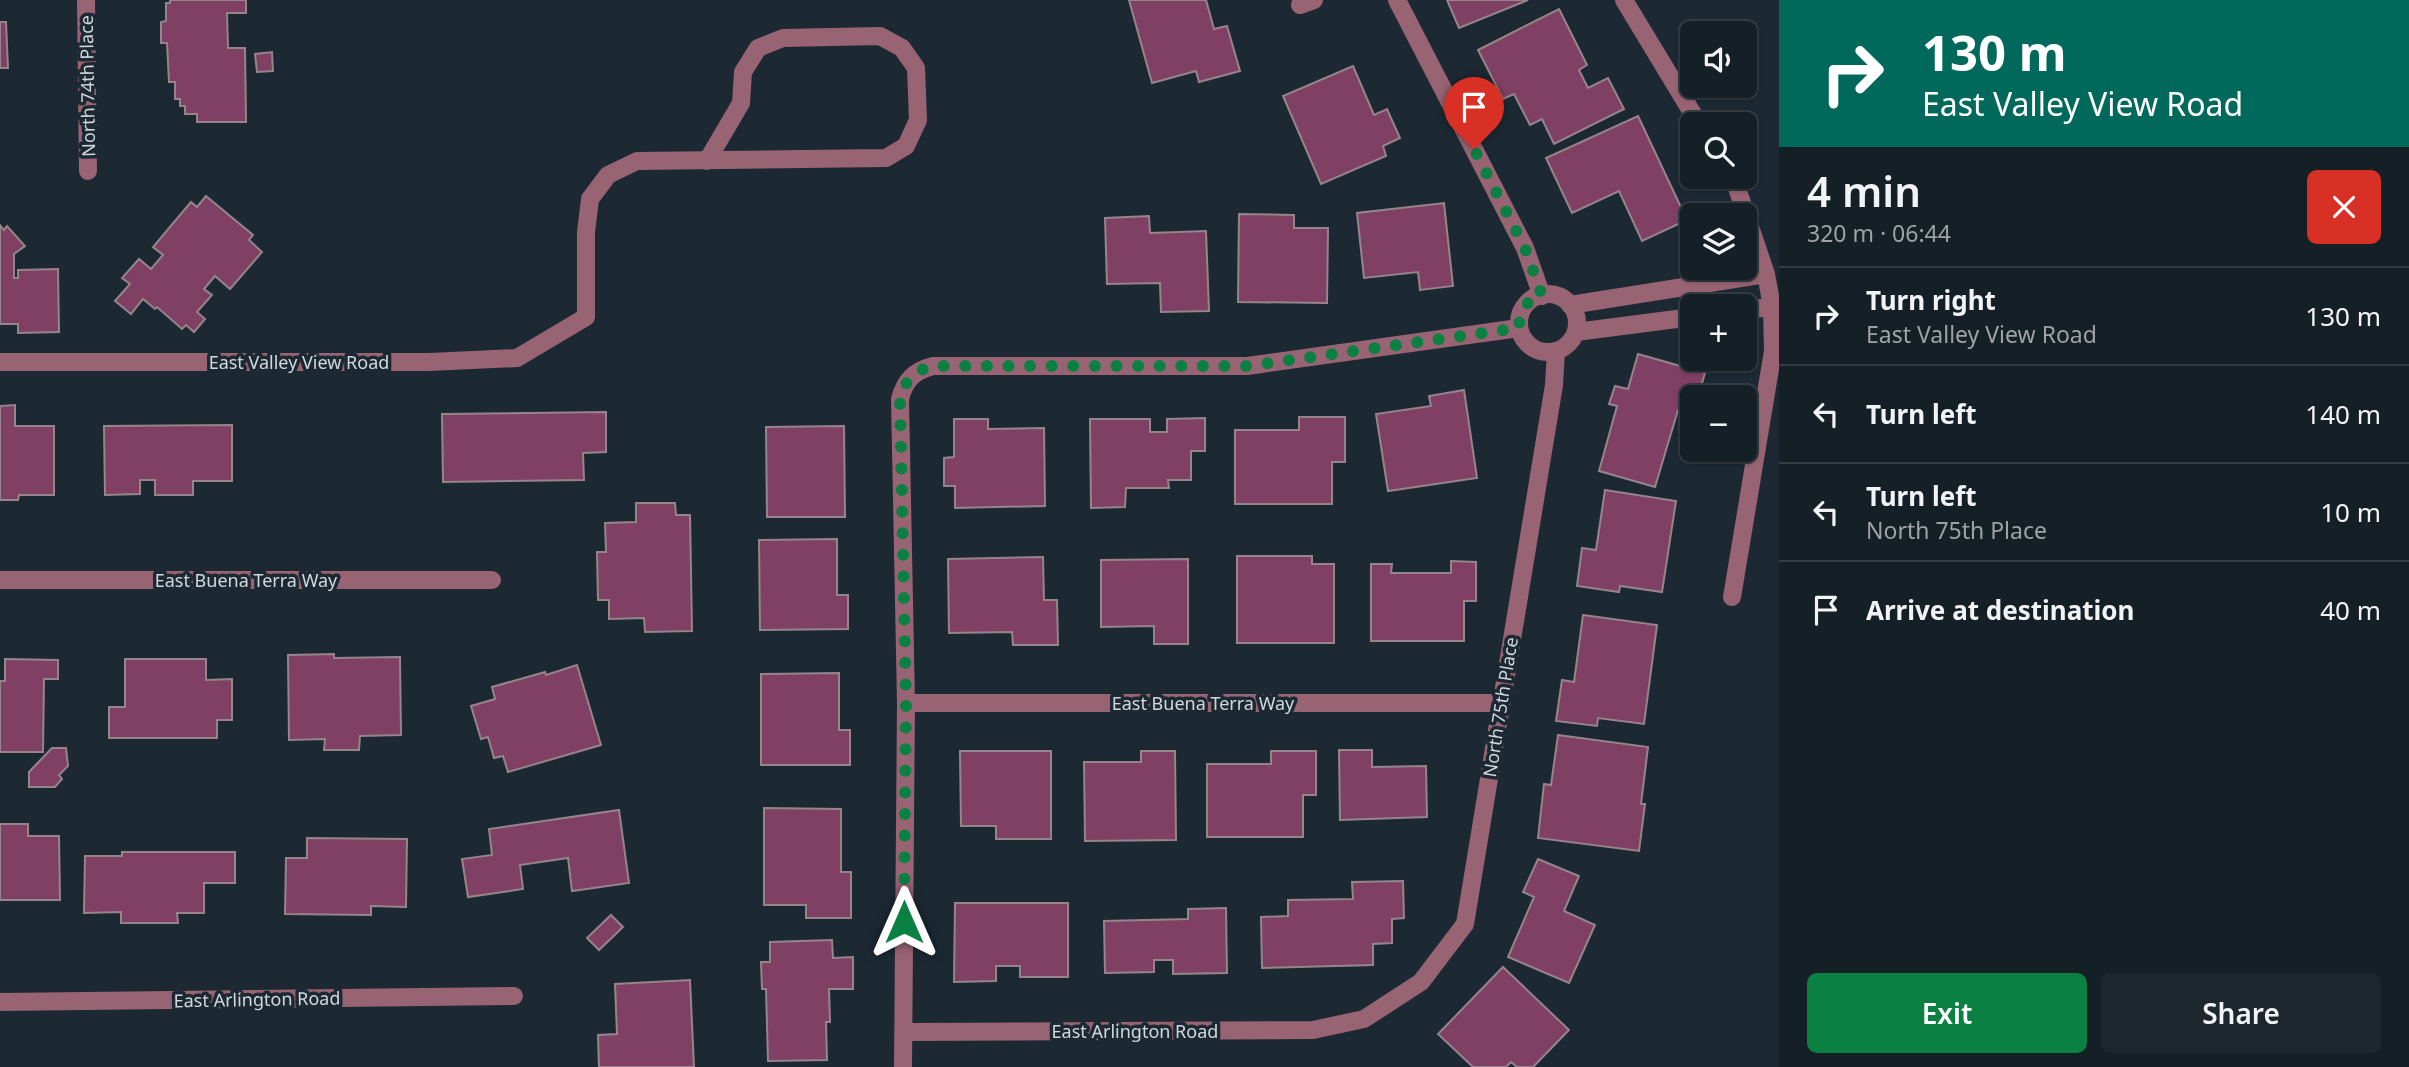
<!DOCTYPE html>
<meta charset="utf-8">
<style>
body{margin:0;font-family:"Noto Sans",sans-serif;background:#1e272e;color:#f1f3f6;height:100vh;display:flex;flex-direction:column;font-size:26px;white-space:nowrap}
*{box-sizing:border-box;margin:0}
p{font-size:23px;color:#9da2a7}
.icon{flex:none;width:38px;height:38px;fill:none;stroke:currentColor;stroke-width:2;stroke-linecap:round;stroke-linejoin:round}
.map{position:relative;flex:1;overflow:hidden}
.side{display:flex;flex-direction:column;background:#151f26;width:630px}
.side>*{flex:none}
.hud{background:#00695c;color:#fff;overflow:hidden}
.controls{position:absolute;left:1680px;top:21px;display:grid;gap:14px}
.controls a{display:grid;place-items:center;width:77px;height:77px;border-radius:10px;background:#151f26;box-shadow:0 2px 5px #0004,0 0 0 2px #343d43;font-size:35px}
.pin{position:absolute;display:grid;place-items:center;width:60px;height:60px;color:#fff;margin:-72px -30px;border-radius:50% 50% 50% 0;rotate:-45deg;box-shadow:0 0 7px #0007}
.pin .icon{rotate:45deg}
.me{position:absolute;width:77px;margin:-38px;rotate:0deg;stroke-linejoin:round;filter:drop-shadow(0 0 5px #0008)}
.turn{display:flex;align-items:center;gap:24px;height:147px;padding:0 28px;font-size:32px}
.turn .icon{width:91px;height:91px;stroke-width:2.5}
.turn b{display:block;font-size:49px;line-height:60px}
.round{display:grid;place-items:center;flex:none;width:74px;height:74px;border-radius:10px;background:#1e272e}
.headline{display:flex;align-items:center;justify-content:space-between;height:119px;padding:0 28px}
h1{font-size:42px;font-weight:600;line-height:52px}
.cta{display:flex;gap:14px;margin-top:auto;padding:14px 28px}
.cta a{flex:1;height:80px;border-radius:10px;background:#0b8043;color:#fff;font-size:28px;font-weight:600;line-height:80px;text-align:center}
.cta a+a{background:#1e272e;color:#f1f3f6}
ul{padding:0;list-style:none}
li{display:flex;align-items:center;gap:21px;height:98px;padding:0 28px;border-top:2px solid #343d43}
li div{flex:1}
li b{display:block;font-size:26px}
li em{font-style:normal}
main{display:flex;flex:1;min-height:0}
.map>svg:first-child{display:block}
</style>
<main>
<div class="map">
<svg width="1779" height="1067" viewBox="0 0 1779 1067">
<rect width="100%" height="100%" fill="#1c2933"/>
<g fill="#804063" stroke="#96848d" stroke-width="2">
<polygon points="170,0 246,0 246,13 227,13 228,48 245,48 246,122 197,122 197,114 185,114 185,106 180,106 180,99 175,99 175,82 169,82 167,43 161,43 161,22 166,21 166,3 170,3"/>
<polygon points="1129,0 1206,0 1214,29 1227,26 1240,71 1199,82 1196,71 1152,83"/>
<polygon points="1447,0 1528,0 1459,28"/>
<polygon points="1559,9 1587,65 1579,70 1588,88 1608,78 1624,109 1554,144 1542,119 1530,125 1514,94 1503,99 1478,50"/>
<polygon points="0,22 6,22 8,68 0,68"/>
<polygon points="272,52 273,71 257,72 255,54"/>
<polygon points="1353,66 1374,115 1387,109 1400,138 1383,146 1386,156 1321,184 1283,96"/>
<polygon points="1638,116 1687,220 1642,241 1619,191 1572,213 1546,158"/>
<polygon points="206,196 253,235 249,240 262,252 230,289 215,276 204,289 212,295 197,312 205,319 194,332 186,325 182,329 157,307 155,309 143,299 131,314 115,301 130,284 122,278 139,259 151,269 163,255 153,247 191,202 197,207"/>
<polygon points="1444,203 1453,286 1420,290 1418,272 1364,278 1357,213"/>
<polygon points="1239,214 1294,215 1294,228 1328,228 1327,303 1238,302"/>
<polygon points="1149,216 1150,233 1206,231 1209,311 1161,312 1160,283 1107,284 1105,218"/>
<polygon points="0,225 4,230 7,226 25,246 14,254 14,278 18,278 18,270 58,269 59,332 18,333 18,324 0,324"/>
<polygon points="1638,354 1705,373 1698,397 1692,397 1692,414 1678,410 1655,487 1599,471 1617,406 1609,404 1615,386 1628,389"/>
<polygon points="1464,390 1477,478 1388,491 1376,414 1431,406 1429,396"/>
<polygon points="15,405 15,426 54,426 54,495 19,495 18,500 0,500 0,406"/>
<polygon points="606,412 606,452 583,453 584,480 443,482 442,414"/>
<polygon points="1299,417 1345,417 1345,462 1332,462 1332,504 1235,504 1235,430 1299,430"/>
<polygon points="1205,418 1205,451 1191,451 1191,480 1168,480 1169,488 1126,488 1125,507 1091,508 1090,419 1150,419 1150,432 1167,432 1167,419"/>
<polygon points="954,419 988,419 988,429 1044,428 1045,506 955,508 955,486 944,486 944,458 954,457"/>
<polygon points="232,425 232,481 193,481 193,495 155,495 155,480 140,480 140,494 105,495 104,426"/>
<polygon points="844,426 845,517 767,517 766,427"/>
<polygon points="1605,490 1676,501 1662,592 1620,586 1619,592 1577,586 1582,548 1596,550"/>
<polygon points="636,503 675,503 676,515 690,515 692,631 645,632 644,618 609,619 609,600 598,600 597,552 606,552 605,523 636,522"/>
<polygon points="837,539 837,595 848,595 848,629 760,630 759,540"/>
<polygon points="1237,556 1312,556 1312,564 1334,564 1334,643 1237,643"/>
<polygon points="1043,557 1044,600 1057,600 1058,645 1013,645 1012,632 949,633 948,559"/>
<polygon points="1188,559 1188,644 1154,644 1154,626 1101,627 1101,560"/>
<polygon points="1451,561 1476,562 1476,601 1464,601 1464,641 1371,641 1371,564 1392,564 1391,573 1451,573"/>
<polygon points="1583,615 1657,625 1644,724 1598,718 1597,726 1556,721 1562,680 1574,682"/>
<polygon points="334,654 334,658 400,657 401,735 360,736 359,750 324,750 325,739 289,740 288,655"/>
<polygon points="5,659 58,660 58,679 44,679 43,752 0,752 0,681 5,681"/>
<polygon points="125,659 206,659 206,680 232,679 232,720 217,720 217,738 109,738 109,707 125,707"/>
<polygon points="577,665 601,745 508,772 503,756 494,758 488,737 481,739 471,706 495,699 492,687 545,672 546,675"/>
<polygon points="839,673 839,730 850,730 850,765 761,765 761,674"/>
<polygon points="1558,735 1648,747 1641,804 1645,804 1639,851 1538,838 1544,784 1551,785"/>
<polygon points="52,748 66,748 68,766 59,775 62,779 55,787 29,787 29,772"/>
<polygon points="1339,750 1372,750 1372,767 1426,766 1427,817 1340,820"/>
<polygon points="960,751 1051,751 1051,839 996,839 996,826 961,826"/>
<polygon points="1141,751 1175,751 1176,840 1085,841 1084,762 1141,762"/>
<polygon points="1271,751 1316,751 1316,795 1303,795 1303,837 1207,837 1207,764 1271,764"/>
<polygon points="764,808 841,809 841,872 851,872 851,918 806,918 806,905 764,905"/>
<polygon points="619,810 629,883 572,891 568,858 520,865 523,889 468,897 462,859 492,855 489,829"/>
<polygon points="0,824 28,824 28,836 59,836 60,900 0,900"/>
<polygon points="307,838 407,839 406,907 371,906 371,915 285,914 286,858 307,858"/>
<polygon points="122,852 235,852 235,883 204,883 204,913 177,913 178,923 121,923 121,912 84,913 85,856 122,856"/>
<polygon points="1538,859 1579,876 1564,911 1595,925 1569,983 1508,957 1534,897 1523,892"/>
<polygon points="1403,881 1404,918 1392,919 1392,943 1373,944 1373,965 1262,968 1261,917 1288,916 1288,900 1353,899 1352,882"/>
<polygon points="955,903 1068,903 1068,977 1020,977 1020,966 996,966 996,981 954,982"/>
<polygon points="1226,908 1227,973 1173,974 1173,960 1154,960 1154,972 1105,973 1104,921 1188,919 1188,909"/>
<polygon points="611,915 623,927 599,950 587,938"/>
<polygon points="832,940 833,958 853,957 853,989 829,989 830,1022 826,1022 827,1060 768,1061 766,989 762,989 761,962 770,962 770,942"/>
<polygon points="1503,967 1569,1030 1533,1067 1517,1067 1511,1062 1506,1067 1473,1067 1438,1034"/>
<polygon points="690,980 694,1067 599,1067 598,1035 617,1034 615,984"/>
</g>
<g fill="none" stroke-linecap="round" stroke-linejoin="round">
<g stroke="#986373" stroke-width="18">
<polyline points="86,0 88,171"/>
<polyline points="1397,0 1525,248 1542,296"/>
<polyline points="1624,0 1699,124"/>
<polyline points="1300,5 1314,0"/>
<polyline points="1731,177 1736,185 1766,274 1772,307 1773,351 1732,597"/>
<circle cx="1548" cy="323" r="29"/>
<polyline points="1570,305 1766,274"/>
<polyline points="1745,310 1772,307"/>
<polyline points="1576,332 1692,317"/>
<polyline points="0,362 429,362 517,358 586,317 586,232 590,199 608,175 637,161 886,158 906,146 918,120 916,68 902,48 880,36 783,38 758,48 743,72 741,103 707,161"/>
<polyline points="0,580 492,580"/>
<polyline points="906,703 1500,703"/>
<polyline points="0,1002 514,996"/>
<polyline points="904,1032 1313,1030 1364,1019 1421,982 1465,924 1554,385 1556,351"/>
<path d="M903,1067l3,-364 -6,-304c5,-19 14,-28 33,-33h314l272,-38"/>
</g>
</g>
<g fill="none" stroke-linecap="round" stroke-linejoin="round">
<path stroke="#0b8043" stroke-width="12" stroke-dasharray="0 21.6" d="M904,922l2,-219 -6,-304c5,-19 14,-28 33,-33h314l272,-38c0,-16 7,-29 23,-32l-17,-48 -51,-99"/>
</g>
<g text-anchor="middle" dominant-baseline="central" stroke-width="7" stroke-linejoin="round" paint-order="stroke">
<g font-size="18" fill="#d0d8de" stroke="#1c2933">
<text transform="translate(87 86) rotate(-91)">North 74th Place</text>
<text x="299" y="362">East Valley View Road</text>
<text x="246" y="580">East Buena Terra Way</text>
<text x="1203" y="703">East Buena Terra Way</text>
<text transform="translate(1500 707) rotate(-81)">North 75th Place</text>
<text transform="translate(257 999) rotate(-1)">East Arlington Road</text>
<text x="1135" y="1031">East Arlington Road</text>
</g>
</g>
</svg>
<div class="controls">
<a><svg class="icon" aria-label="sound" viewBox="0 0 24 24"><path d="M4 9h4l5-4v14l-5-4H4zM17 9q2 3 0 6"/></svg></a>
<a><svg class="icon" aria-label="search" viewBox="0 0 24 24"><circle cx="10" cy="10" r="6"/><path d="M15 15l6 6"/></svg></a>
<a><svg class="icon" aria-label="layers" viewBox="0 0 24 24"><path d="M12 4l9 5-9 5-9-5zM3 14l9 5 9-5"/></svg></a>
<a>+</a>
<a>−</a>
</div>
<div class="pin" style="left:1474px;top:149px;background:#d93025"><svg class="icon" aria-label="arrive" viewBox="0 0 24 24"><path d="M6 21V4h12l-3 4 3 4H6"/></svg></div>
<svg class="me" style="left:904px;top:922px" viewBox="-20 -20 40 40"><path d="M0-17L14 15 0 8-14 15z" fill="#0b8043" stroke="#fff" stroke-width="4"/></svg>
</div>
<section class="side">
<div class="hud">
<div class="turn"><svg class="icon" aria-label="right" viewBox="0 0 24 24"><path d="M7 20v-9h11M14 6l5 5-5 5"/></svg><div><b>130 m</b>East Valley View Road</div></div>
</div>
<div class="headline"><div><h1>4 min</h1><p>320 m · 06:44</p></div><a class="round" style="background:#d93025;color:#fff"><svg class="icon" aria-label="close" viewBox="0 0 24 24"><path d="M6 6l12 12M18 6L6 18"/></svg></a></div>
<ul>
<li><svg class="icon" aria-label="right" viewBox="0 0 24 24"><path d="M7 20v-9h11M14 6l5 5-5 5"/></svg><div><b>Turn right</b><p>East Valley View Road</p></div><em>130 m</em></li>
<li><svg class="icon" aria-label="left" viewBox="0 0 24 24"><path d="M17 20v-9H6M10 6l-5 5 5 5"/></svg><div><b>Turn left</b></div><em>140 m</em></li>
<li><svg class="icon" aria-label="left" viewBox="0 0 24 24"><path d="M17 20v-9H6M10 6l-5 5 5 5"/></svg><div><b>Turn left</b><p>North 75th Place</p></div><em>10 m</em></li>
<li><svg class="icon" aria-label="arrive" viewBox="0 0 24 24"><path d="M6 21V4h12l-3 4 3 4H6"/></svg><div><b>Arrive at destination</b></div><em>40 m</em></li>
</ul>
<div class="cta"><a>Exit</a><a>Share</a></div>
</section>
</main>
